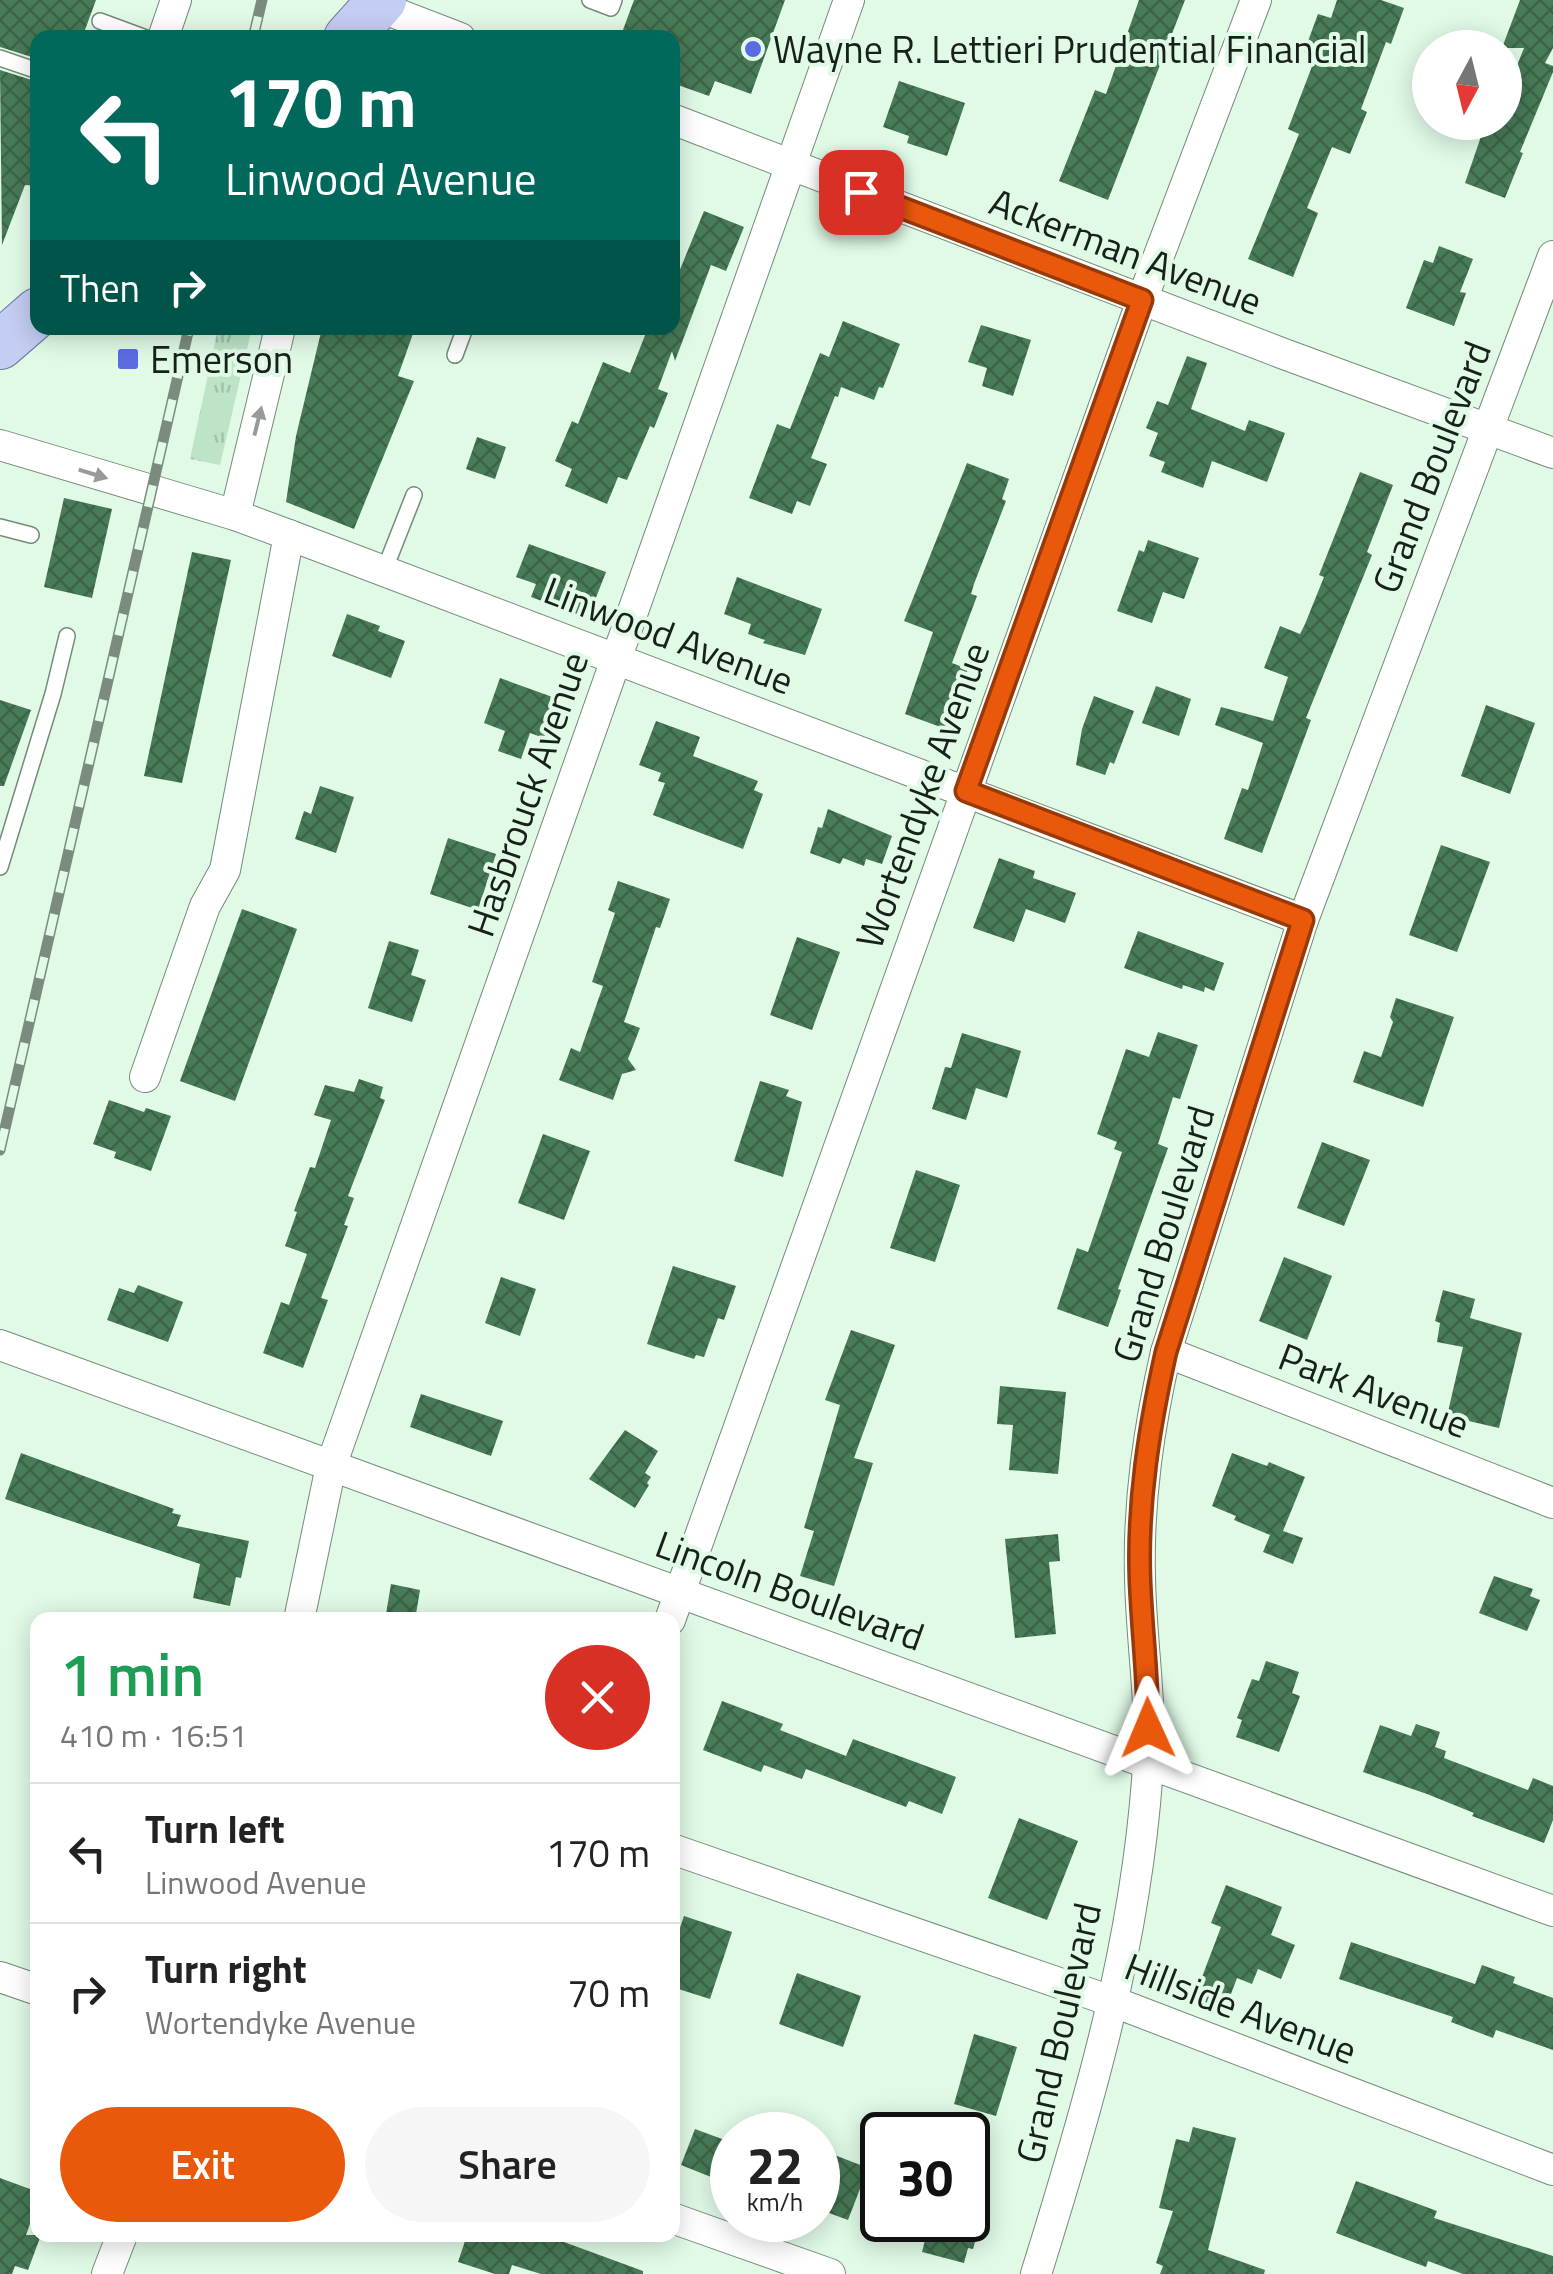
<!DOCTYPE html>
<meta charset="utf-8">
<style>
body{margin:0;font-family:"Titillium Web",sans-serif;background:#f6f6f6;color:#222;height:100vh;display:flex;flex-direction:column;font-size:38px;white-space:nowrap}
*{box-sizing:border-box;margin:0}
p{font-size:32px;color:#767676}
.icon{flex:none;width:55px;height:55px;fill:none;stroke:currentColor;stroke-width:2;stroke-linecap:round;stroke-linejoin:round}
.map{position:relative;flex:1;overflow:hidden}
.drawer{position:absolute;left:30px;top:1612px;width:650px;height:630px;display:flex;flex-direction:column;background:#fff;border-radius:20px;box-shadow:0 5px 25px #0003}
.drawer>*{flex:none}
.banner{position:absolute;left:30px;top:30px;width:650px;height:305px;border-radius:20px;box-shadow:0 5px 25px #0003;background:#00695c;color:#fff;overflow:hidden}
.needle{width:65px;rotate:187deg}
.fabs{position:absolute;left:1412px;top:30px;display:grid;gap:20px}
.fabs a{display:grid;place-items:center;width:110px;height:110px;border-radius:50%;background:#fff;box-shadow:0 5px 25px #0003;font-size:50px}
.speed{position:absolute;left:710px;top:2112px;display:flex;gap:20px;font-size:50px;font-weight:700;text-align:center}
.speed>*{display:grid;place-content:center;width:130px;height:130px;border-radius:50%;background:#fff;box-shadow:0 5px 25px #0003;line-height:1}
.speed small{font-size:25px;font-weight:400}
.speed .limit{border:5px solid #111;border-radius:15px;background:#fff;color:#111}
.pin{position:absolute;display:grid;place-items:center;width:85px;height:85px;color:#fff;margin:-42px;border-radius:20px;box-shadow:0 5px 15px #0006}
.me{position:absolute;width:110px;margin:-55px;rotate:359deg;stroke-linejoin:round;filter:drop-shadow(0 0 8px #0008)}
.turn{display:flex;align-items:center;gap:35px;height:210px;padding:0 30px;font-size:45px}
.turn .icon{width:130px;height:130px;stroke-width:2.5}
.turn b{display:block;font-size:70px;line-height:85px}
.then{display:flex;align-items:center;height:95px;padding:0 30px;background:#0003;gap:20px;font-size:38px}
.round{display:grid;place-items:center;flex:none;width:105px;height:105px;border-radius:52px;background:#f6f6f6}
.overview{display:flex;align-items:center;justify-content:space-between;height:170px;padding:0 30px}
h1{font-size:60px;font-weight:600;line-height:75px;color:#1e9e55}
.primary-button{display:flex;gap:20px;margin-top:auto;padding:20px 30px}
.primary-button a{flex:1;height:115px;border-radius:60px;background:#ea580c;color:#fff;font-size:40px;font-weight:600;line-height:115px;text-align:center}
.primary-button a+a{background:#f6f6f6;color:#222}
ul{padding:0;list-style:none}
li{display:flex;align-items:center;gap:30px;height:140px;padding:0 30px;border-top:2px solid #e0e0e0}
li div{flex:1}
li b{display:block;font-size:38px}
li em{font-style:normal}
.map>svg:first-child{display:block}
</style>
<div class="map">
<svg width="1553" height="2274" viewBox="0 0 1553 2274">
<defs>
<pattern id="grass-tufts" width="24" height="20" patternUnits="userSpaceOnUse" patternTransform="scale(2.5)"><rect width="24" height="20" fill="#bde4c7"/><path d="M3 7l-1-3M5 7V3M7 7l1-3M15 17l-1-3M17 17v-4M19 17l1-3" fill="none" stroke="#a2c3aa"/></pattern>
<pattern id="building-cross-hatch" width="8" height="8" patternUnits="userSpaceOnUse" patternTransform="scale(2.5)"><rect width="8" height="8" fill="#487b57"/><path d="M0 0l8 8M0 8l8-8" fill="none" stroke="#3b6447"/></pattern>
</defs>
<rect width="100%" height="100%" fill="#e0fae6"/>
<polygon fill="url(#grass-tufts)" points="218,328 252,328 220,465 190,459"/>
<g fill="url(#building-cross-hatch)">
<polygon points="0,0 96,0 82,38 38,38 38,59 0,47"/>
<polygon points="634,0 785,0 751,94 715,81 709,96 672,83 672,38 620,38"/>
<polygon points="1139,0 1185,0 1108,200 1059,181 1095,90 1106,94"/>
<polygon points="1337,0 1381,0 1404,8 1391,44 1386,42 1361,109 1367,112 1350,154 1332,147 1307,208 1318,213 1293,277 1248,259 1299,134 1288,129 1316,56 1304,52 1318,14 1331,18"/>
<polygon points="1520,0 1553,0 1553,48 1545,63 1553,66 1553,72 1520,152 1523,153 1505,198 1465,183 1486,122 1505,122 1505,96 1524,48 1502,48"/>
<polygon points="0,70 38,82 38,186 25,185 2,245"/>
<polygon points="899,81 965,103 947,156 907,143 909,136 883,127"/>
<polygon points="704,211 744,227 726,271 711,265 675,361 672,351 658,389 668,393 654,428 650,426 627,480 618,477 607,504 565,486 572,469 555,461 572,421 578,424 603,362 630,373 648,328 672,328 672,289"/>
<polygon points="1439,246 1473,259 1460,292 1466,293 1454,326 1406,308 1424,260 1433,263"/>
<polygon points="843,321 900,344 883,388 879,387 874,400 841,387 838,397 835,396 811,458 827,464 810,506 797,501 792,514 749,498 777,424 790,429 820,353 829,357"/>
<polygon points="981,325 1031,340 1013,396 982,386 987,368 968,362"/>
<polygon points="322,328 415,328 398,376 414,381 354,529 286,502 296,436"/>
<polygon points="1187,356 1207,363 1191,409 1245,431 1249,420 1285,433 1267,482 1212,461 1203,488 1161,472 1165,462 1149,456 1158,433 1146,428 1157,401 1168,405"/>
<polygon points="477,437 506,447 495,479 466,469"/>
<polygon points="967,463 1009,479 1002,499 1006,501 974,584 971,594 977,596 952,663 968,669 946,729 905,714 933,632 904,621"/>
<polygon points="1360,472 1393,485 1367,552 1372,555 1306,718 1311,720 1262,853 1224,839 1242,788 1248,790 1263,743 1215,725 1221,707 1273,721 1288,677 1264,668 1280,626 1300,634 1305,624 1324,577 1319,575"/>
<polygon points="64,498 112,509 92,598 44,587"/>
<polygon points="1148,540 1199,558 1184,599 1163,592 1152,623 1117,611 1139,550 1144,552"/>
<polygon points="529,544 606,572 588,618 531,597 536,584 516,577"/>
<polygon points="192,552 231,560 182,783 144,776"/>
<polygon points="737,577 822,609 805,655 763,643 765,640 748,634 751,624 724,614"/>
<polygon points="347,614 380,626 378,631 405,641 391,678 332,656"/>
<polygon points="500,678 558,699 544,738 530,733 521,759 498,751 505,731 484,723"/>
<polygon points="1156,686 1191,699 1179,736 1142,723"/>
<polygon points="1094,696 1134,711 1114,764 1110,762 1105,775 1076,765 1082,729"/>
<polygon points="0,700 31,710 4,786 0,786"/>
<polygon points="1486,705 1535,723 1510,794 1461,776"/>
<polygon points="656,721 700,737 693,756 758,781 754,790 763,794 743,849 653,815 665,783 658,781 661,773 639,765"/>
<polygon points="320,786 354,797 336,853 295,839 304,811 311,814"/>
<polygon points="828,809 892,836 882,864 866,859 864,866 843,858 840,864 810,853 818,827 822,828"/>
<polygon points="448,838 496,854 478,910 430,894"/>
<polygon points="1441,845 1490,862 1457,952 1409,935"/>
<polygon points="999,858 1035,871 1033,878 1076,893 1065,923 1026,909 1014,942 973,928"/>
<polygon points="618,881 670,899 660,928 656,927 624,1022 640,1028 628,1059 636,1070 622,1074 613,1100 559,1080 571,1048 580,1052 603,986 592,982 615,913 608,910"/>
<polygon points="242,909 297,929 235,1101 180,1081"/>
<polygon points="1138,931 1224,963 1214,991 1205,987 1204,992 1183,985 1182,989 1124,968"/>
<polygon points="797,937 840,952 812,1030 770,1015"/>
<polygon points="389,941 419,950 411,975 426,980 412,1022 368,1008"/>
<polygon points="1396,998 1454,1017 1423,1107 1353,1082 1364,1051 1381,1057 1393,1022 1390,1017"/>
<polygon points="1158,1032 1198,1045 1180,1099 1173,1097 1158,1144 1168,1148 1118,1289 1121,1290 1108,1327 1057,1309 1077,1248 1088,1252 1122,1152 1114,1149 1117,1142 1097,1134 1126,1049 1149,1057"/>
<polygon points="962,1033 1021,1051 1007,1098 976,1088 966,1120 932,1109 945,1067 951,1068"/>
<polygon points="359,1079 383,1087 380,1098 385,1100 348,1196 354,1198 344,1225 348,1226 321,1298 328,1300 303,1368 263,1353 281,1302 289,1305 307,1254 285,1246 297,1212 294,1211 310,1167 315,1168 331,1120 314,1115 325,1085 354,1092"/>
<polygon points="760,1081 789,1090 786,1096 802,1102 783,1177 734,1161"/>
<polygon points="109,1100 144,1112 146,1108 171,1116 151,1171 114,1158 116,1152 93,1144"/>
<polygon points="543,1134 590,1151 564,1220 518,1203"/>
<polygon points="1322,1142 1370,1160 1344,1226 1297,1208"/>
<polygon points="916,1170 960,1185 935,1262 890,1248"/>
<polygon points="1284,1257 1332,1276 1307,1340 1259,1321"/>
<polygon points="673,1266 736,1286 724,1320 718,1318 704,1357 696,1355 694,1359 647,1344"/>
<polygon points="501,1277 536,1289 520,1336 485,1323"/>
<polygon points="138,1285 183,1302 168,1342 107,1320 119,1288 134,1293"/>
<polygon points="1443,1290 1475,1299 1470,1318 1522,1333 1499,1428 1447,1416 1463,1347 1437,1342 1440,1323 1435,1321"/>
<polygon points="851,1330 895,1345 854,1458 873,1463 834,1586 800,1576 814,1531 804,1528 840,1405 825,1400"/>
<polygon points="1000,1386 1066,1392 1058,1474 1009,1470 1013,1425 997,1424"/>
<polygon points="421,1394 503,1421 491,1456 410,1427"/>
<polygon points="625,1430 658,1451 645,1473 651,1477 647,1483 649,1485 635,1508 589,1479"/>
<polygon points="21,1453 174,1509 172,1513 181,1515 177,1526 249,1541 241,1578 236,1577 230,1606 193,1598 200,1564 5,1499"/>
<polygon points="1232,1453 1267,1466 1269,1462 1305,1477 1283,1531 1303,1538 1293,1564 1263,1552 1270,1535 1234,1520 1236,1516 1212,1506"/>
<polygon points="1058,1534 1060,1561 1049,1562 1056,1634 1015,1638 1005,1539"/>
<polygon points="1494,1576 1533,1589 1530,1596 1540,1600 1527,1631 1479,1613"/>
<polygon points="391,1584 420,1590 415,1620 385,1620"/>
<polygon points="1266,1661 1299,1672 1292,1693 1300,1696 1279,1752 1236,1737 1242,1720 1237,1718 1252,1679 1259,1681"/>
<polygon points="722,1701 783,1724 780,1730 846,1756 853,1739 956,1777 942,1814 909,1801 906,1807 806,1769 802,1779 764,1765 761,1772 703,1750"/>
<polygon points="1416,1724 1440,1732 1435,1747 1446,1751 1444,1758 1528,1790 1533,1778 1553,1786 1553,1820 1544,1843 1472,1816 1474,1813 1427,1794 1363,1772 1380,1725 1411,1736"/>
<polygon points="1019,1818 1078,1841 1047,1920 988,1898"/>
<polygon points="1226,1885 1282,1907 1271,1935 1295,1945 1281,1979 1258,1969 1252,1984 1237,1978 1225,2010 1194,1998 1221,1927 1211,1923"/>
<polygon points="684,1916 732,1932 710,1999 672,1987 672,1951"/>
<polygon points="1351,1942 1475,1984 1482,1965 1515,1977 1513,1983 1553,1998 1553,2050 1496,2030 1493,2038 1451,2022 1453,2017 1339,1979"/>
<polygon points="797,1973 861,1996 843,2047 779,2024"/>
<polygon points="974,2034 1017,2047 996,2116 954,2104"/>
<polygon points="1193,2127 1236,2138 1208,2250 1265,2270 1264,2274 1160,2274 1163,2266 1156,2263 1173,2211 1159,2208 1176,2139 1189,2142"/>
<polygon points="695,2129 730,2142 716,2179 681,2165"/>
<polygon points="832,2154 868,2168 848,2220 818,2209 818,2159 829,2164"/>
<polygon points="0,2178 38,2192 38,2202 26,2235 41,2235 28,2270 15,2266 12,2274 0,2274"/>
<polygon points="1356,2181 1437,2211 1434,2218 1553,2256 1553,2274 1463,2274 1428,2261 1426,2267 1336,2233"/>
<polygon points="930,2220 981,2220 973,2249 968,2248 964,2263 922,2252"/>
<polygon points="467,2235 545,2235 643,2271 643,2274 541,2274 512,2265 509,2274 495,2274 458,2262"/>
</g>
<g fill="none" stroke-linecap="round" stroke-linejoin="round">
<g stroke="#738b79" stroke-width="18">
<g id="lane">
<polyline points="590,0 611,8 614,0"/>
<polyline points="100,21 146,38"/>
<polyline points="0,58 38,71"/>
<polyline points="455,355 465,328"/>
<polyline points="0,527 31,535"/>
<polyline points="384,571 414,495"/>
<polyline points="0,867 53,694 67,636"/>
</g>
</g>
<g stroke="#738b79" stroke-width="32">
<g id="street">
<polyline points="377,6 460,38"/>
<polyline points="163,38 176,0"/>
<polyline points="672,119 1284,354 1553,453"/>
<polyline points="0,445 235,515 289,535 1303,920"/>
<polyline points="235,515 280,328"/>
<polyline points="145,1077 205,906 225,870 289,535"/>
<polyline points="0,1345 1553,1911"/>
<polyline points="1166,1352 1553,1503"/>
<polyline points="299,1620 331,1466 849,0"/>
<polyline points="670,1620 1142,300 1256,0"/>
<polyline points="672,1849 1114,2002 1553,2170"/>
<polyline points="0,1977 38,1990"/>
<polyline points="672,2218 830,2274"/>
<polyline points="107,2274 122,2235"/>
<path d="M1036,2274c52,-166 101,-333 112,-508 4,-64 -7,-126 -8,-189 -2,-77 9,-150 26,-225l137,-432 250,-664"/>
</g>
</g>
<g stroke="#6e7ba1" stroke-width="50">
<g id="primary">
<polyline points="348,38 382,0"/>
<polyline points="0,345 38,312"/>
</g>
</g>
<use href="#lane" stroke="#fff" stroke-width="15"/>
<use href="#street" stroke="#fff" stroke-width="30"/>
<use href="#primary" stroke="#c4cdf2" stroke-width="48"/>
<g stroke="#7b8c7f" stroke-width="11">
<g id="rail">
<polyline points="253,38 262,0"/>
<polyline points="0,1150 189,328"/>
</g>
</g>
<use href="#rail" stroke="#e0fae6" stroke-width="8" stroke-dasharray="22" stroke-linecap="butt"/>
</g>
<defs><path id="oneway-solid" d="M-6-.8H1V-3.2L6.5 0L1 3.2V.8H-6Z" transform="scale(2.5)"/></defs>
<g fill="#979b98">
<use href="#oneway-solid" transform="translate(258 421) rotate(-76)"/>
<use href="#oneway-solid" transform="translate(93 474) rotate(17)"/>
</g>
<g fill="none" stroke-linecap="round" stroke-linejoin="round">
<g stroke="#983908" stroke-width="25">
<path id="route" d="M861,192l281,108 -176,491 337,129 -137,432c-17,76 -29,151 -26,229 2,49 8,97 8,147"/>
</g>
<use href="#route" stroke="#ea580c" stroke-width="18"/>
</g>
<g fill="#5b6ce2" stroke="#e0fae6" stroke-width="4">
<circle cx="753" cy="49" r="10"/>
<rect x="116" y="347" width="24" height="24" rx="5"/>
</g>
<g text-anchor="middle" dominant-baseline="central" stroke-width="8" stroke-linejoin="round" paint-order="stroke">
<g font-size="38" fill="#17211a" stroke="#e0fae6" text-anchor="start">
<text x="773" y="49">Wayne R. Lettieri Prudential Financial</text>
<text x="150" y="359">Emerson</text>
</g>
<g font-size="38" fill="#17211a" stroke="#e0fae6">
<text transform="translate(1126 251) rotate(21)">Ackerman Avenue</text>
<text transform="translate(1431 467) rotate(-69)">Grand Boulevard</text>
<text transform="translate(669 635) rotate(21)">Linwood Avenue</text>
<text transform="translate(527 794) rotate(-71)">Hasbrouck Avenue</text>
<text transform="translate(922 795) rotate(-70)">Wortendyke Avenue</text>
<text transform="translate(1163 1234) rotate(-73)">Grand Boulevard</text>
<text transform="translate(1374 1390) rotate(21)">Park Avenue</text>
<text transform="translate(790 1590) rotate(20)">Lincoln Boulevard</text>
<text transform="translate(1241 2008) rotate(21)">Hillside Avenue</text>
<text transform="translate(1058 2033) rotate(-77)">Grand Boulevard</text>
</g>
</g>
</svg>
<div class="fabs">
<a><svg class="needle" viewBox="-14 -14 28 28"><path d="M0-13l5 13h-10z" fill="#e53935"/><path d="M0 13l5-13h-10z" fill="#767676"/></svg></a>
</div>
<div class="speed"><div>22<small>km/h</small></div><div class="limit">30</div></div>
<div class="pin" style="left:861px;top:192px;background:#d93025"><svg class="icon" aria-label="arrive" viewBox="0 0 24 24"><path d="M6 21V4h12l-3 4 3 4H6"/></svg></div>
<svg class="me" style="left:1148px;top:1728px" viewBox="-20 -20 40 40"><path d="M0-17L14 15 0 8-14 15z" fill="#ea580c" stroke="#fff" stroke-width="4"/></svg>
<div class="banner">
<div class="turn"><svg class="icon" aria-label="left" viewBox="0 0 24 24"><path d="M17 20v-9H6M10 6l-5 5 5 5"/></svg><div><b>170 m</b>Linwood Avenue</div></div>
<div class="then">Then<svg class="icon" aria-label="right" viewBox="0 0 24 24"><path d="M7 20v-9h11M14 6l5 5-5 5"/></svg></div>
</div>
<section class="drawer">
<div class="overview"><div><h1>1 min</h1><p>410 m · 16:51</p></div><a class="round" style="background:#d93025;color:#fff"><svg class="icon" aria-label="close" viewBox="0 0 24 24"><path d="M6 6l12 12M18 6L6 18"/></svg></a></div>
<ul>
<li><svg class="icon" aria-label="left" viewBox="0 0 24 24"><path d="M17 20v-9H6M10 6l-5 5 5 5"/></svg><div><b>Turn left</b><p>Linwood Avenue</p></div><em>170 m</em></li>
<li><svg class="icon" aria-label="right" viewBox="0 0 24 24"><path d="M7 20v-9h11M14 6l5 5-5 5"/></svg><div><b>Turn right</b><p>Wortendyke Avenue</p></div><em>70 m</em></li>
</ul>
<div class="primary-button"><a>Exit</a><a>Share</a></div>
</section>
</div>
